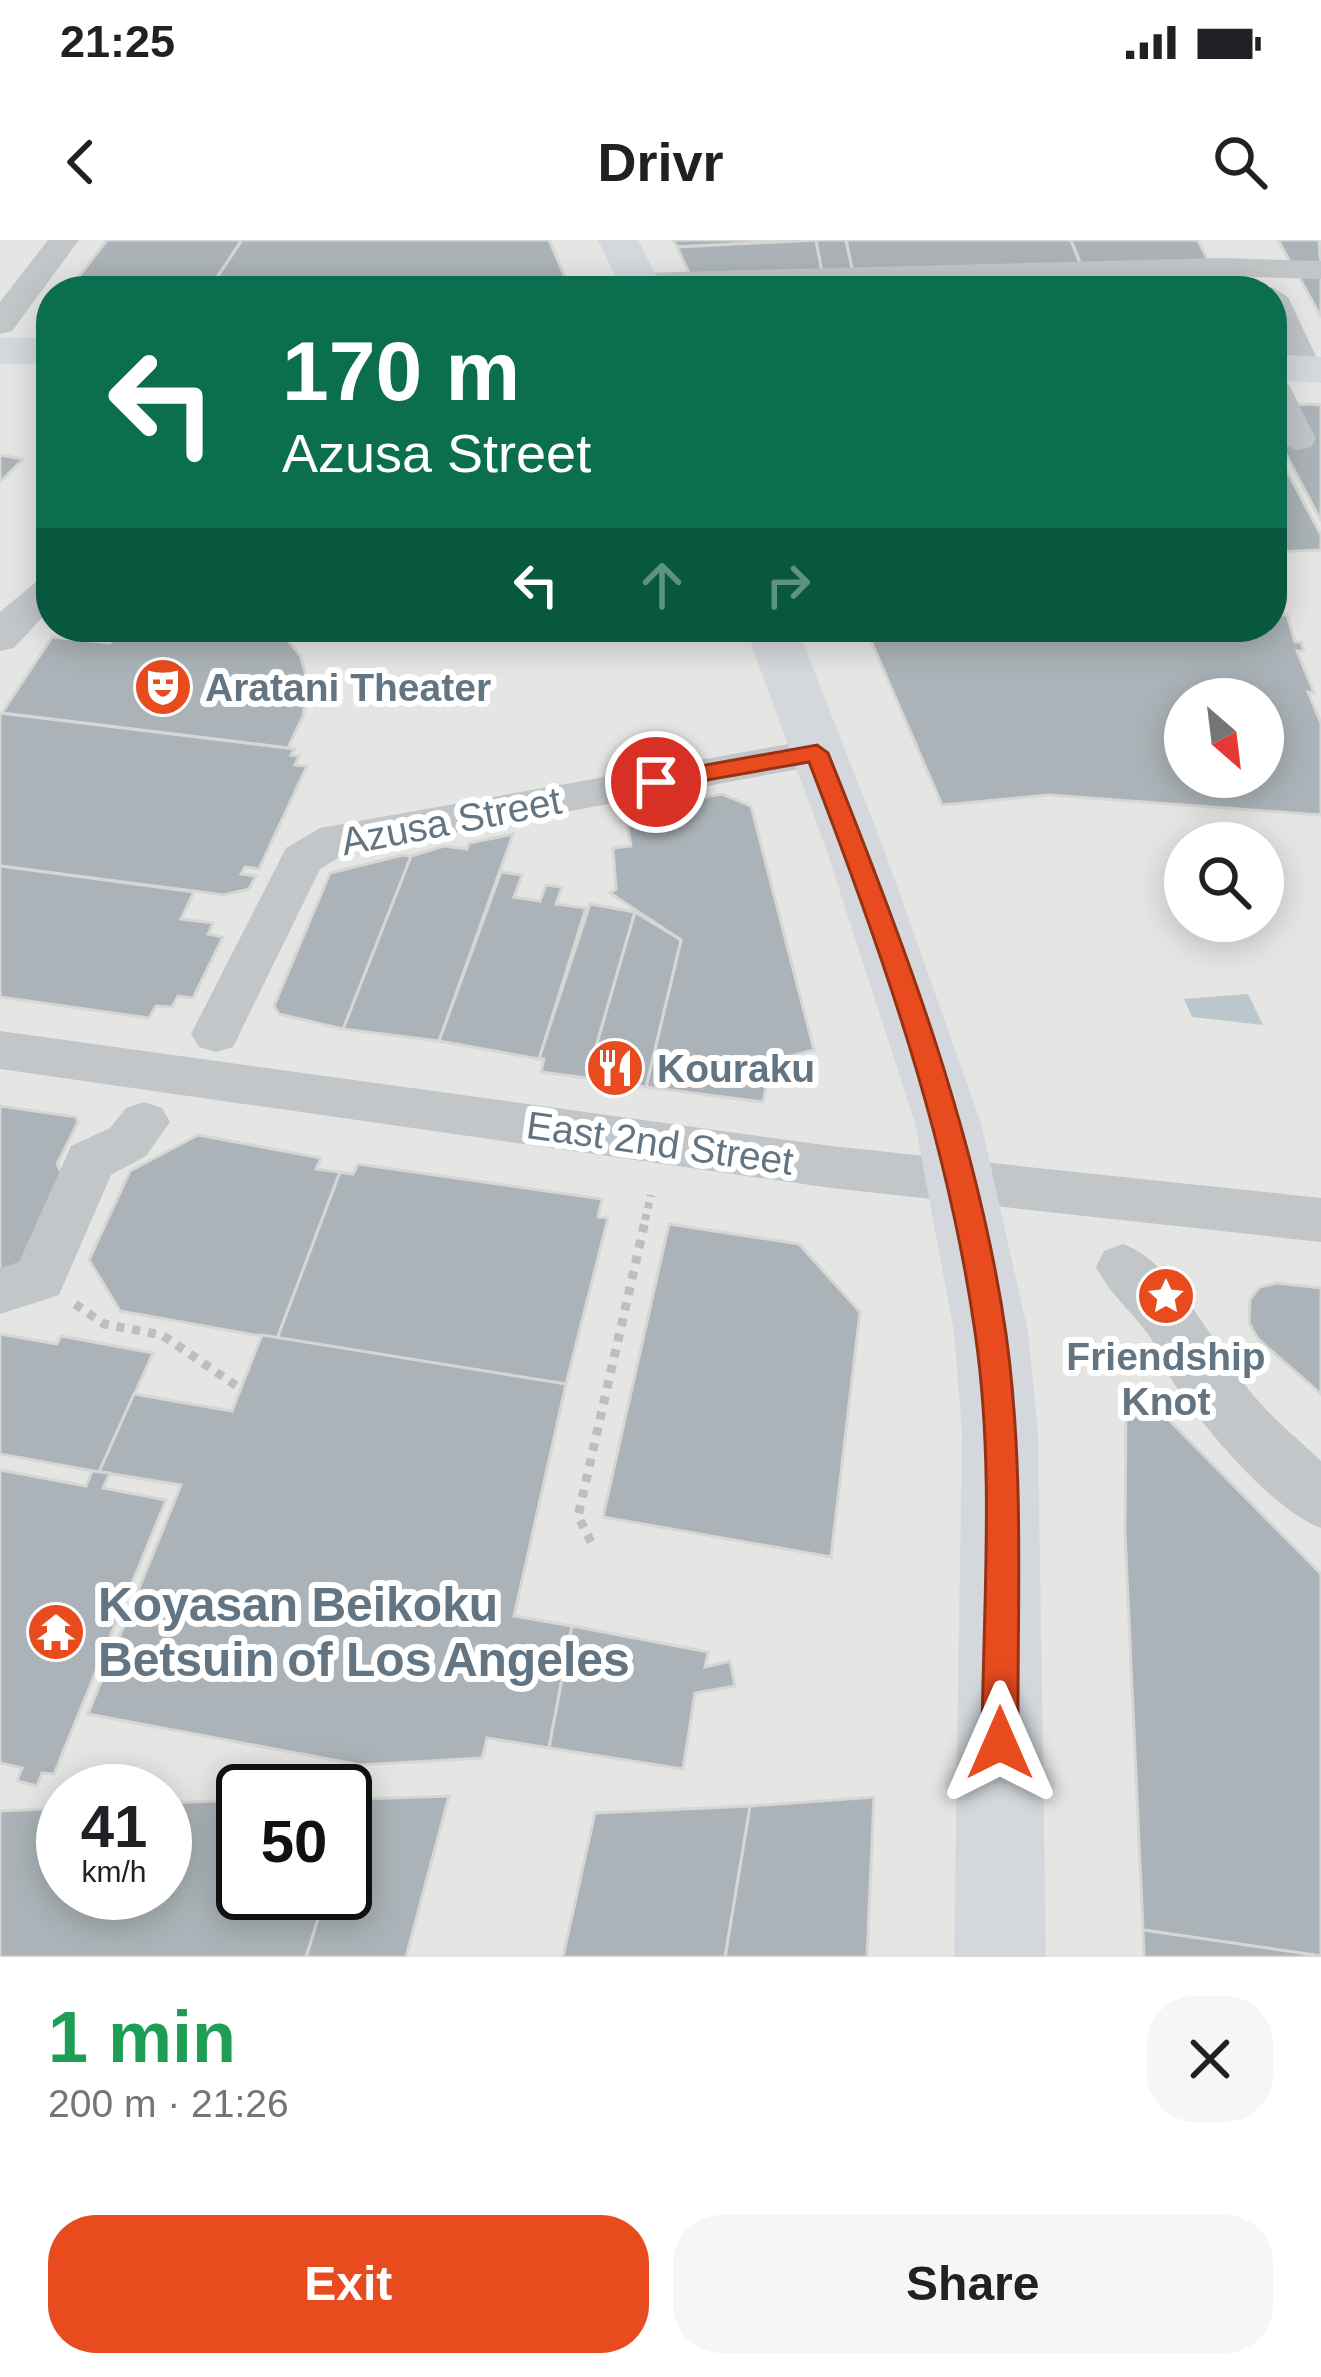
<!DOCTYPE html>
<meta charset="utf-8">
<style>
body{margin:0;font-family:Helvetica,sans-serif;background:#f6f6f6;color:#202124;height:100vh;display:flex;flex-direction:column;font-size:45px;white-space:nowrap}
*{box-sizing:border-box;margin:0}
p{font-size:39px;color:#757577}
.icon{flex:none;width:66px;height:66px;fill:none;stroke:currentColor;stroke-width:2;stroke-linecap:round;stroke-linejoin:round}
.map{position:relative;height:1717px;overflow:hidden}
.side{display:flex;flex-direction:column;background:#fff;flex:1}
.side>*{flex:none}
.hud{position:absolute;left:36px;top:36px;width:1251px;height:366px;border-radius:48px;box-shadow:0 6px 30px #0003;background:#0b6e4f;color:#fff;overflow:hidden}
.needle{width:78px;rotate:152deg}
.fabs{position:absolute;left:1164px;top:438px;display:grid;gap:24px}
.fabs a{display:grid;place-items:center;width:120px;height:120px;border-radius:50%;background:#fff;box-shadow:0 6px 30px #0003;font-size:60px}
.speed{position:absolute;left:36px;top:1524px;display:flex;gap:24px;font-size:60px;font-weight:700;text-align:center}
.speed>*{display:grid;place-content:center;width:156px;height:156px;border-radius:50%;background:#fff;box-shadow:0 6px 30px #0003;line-height:1}
.speed small{font-size:30px;font-weight:400}
.speed .limit{border:6px solid #111;border-radius:18px;background:#fff;color:#111}
.pin{position:absolute;display:grid;place-items:center;width:102px;height:102px;color:#fff;margin:-51px;border:6px solid #fff;border-radius:50%;box-shadow:0 3px 12px #0007}
.me{position:absolute;width:132px;margin:-66px;rotate:0deg;stroke-linejoin:round;filter:drop-shadow(0 0 9px #0008)}
.turn{display:flex;align-items:center;gap:42px;height:252px;padding:0 48px;font-size:54px}
.turn .icon{width:156px;height:156px;stroke-width:2.5}
.turn b{display:block;font-size:84px;line-height:102px}
.lanes{display:flex;align-items:center;height:114px;padding:0 48px;background:#0003;justify-content:center;gap:60px;direction:ltr}
.lanes .off{opacity:.35}
.round{display:grid;place-items:center;flex:none;width:126px;height:126px;border-radius:48px;background:#f6f6f6}
.head{display:flex;align-items:center;justify-content:space-between;height:204px;padding:0 48px}
h1{font-size:72px;font-weight:600;line-height:90px;color:#1e9e55}
.button{display:flex;gap:24px;margin-top:auto;padding:24px 48px}
.button a{flex:1;height:138px;border-radius:48px;background:#e84c1e;color:#fff;font-size:48px;font-weight:600;line-height:138px;text-align:center}
.button a+a{background:#f6f6f6;color:#202124}
.status{display:flex;justify-content:space-between;align-items:center;height:84px;padding:0 60px;background:#fff;direction:ltr}
.status svg{height:33px;fill:currentColor}
header{display:flex;justify-content:space-between;align-items:center;height:156px;padding:0 48px;background:#fff;font-size:54px;font-weight:600}
.map>svg:first-child{display:block}
</style>
<div class="status"><b>21:25</b><svg viewBox="0 0 49 12"><path d="M0 12V9h3v3zM5 12V6h3v6zM10 12V3h3v9zM15 12V0h3v12zM26 1h20v11H26zM47 4h2v5h-2z"/></svg></div>
<header><svg class="icon" aria-label="back" viewBox="0 0 24 24"><path d="M15 5l-7 7 7 7"/></svg>Drivr<svg class="icon" aria-label="search" viewBox="0 0 24 24"><circle cx="10" cy="10" r="6"/><path d="M15 15l6 6"/></svg></header>
<div class="map">
<svg width="1321" height="1717" viewBox="0 0 1321 1717">
<rect width="100%" height="100%" fill="#f5f5f1"/>
<path fill="#e5e6e4" fill-rule="evenodd" d="M0,0h1321v1717h-1321zM51,51h1221v336h-1221zM1185,459h78v78h-78zM1185,603h78v78h-78zM63,1551h102v102h-102zM243,1551h102v102h-102z"/>
<polygon fill="#bbc7cc" points="1248,754 1263,785 1192,777 1184,759"/>
<g fill="#abb3b8" stroke="#d6d6d4" stroke-width="3" fill-rule="evenodd">
<polygon points="107,0 242,0 208,51 68,51"/>
<polygon points="242,0 549,0 571,51 208,51"/>
<polygon points="673,0 811,0 677,7"/>
<polygon points="816,0 822,32 691,37 677,7"/>
<polygon points="816,0 846,0 853,32 822,32"/>
<polygon points="846,0 1071,0 1081,25 853,32"/>
<polygon points="1071,0 1198,0 1209,23 1081,25"/>
<polygon points="1278,0 1319,0 1321,27 1292,25"/>
<polygon points="1222,32 1221,45 1232,51 1158,51 1150,33"/>
<polygon points="1150,33 1158,51 1092,51 1085,35"/>
<polygon points="1085,35 1092,51 1024,51 1019,37"/>
<polygon points="1298,35 1321,36 1321,77"/>
<polygon points="1019,37 1024,51 920,51 918,41"/>
<polygon points="918,41 920,51 854,51 853,43"/>
<polygon points="853,43 854,51 698,51 695,46"/>
<polygon points="1309,164 1321,165 1321,281 1278,199 1305,198 1295,165"/>
<polygon points="1272,203 1321,295 1321,310 1272,312"/>
<polygon points="0,215 23,219 0,242"/>
<path d="M1272,355l11,5 -1,15h5l8,27h6l3,9h-7l17,42 -6,-1 13,31v92l-272,-20 -107,10 -77,-178h407zM1185,459h78v78h-78z"/>
<polygon points="119,387 278,387 301,417 308,443 303,476 288,508 2,473 52,397 110,403"/>
<polygon points="0,473 295,509 291,515 299,516 295,525 307,526 259,629 245,627 241,634 256,636 249,649 224,655 0,626"/>
<polygon points="722,554 751,566 814,810 772,821 763,862 646,847 681,700 610,653 616,649 613,608 631,606 625,572"/>
<polygon points="513,594 439,801 343,789 411,616 444,606 467,609 469,603"/>
<polygon points="403,615 411,616 343,789 279,774 274,766 330,633"/>
<polygon points="0,626 194,652 181,679 213,683 208,694 223,697 193,758 178,756 172,767 156,766 149,778 0,757"/>
<polygon points="501,632 522,635 514,657 540,661 546,645 562,647 556,664 586,668 539,819 439,801"/>
<polygon points="590,664 635,672 587,838 541,832 544,819 539,819"/>
<polygon points="635,672 681,700 646,847 587,838"/>
<polygon points="0,866 76,877 78,882 57,924 69,948 31,1029 0,1038"/>
<polygon points="198,895 321,918 316,929 340,932 277,1099 120,1071 89,1020 130,931"/>
<polygon points="358,924 602,959 598,977 608,978 566,1144 277,1099 340,932 353,934"/>
<polygon points="669,984 799,1004 860,1072 831,1317 603,1277"/>
<polygon points="1277,1043 1321,1048 1321,1154 1258,1099 1249,1083 1250,1059 1260,1047"/>
<polygon points="0,1094 57,1104 61,1096 153,1113 99,1232 0,1214"/>
<polygon points="262,1095 566,1144 514,1376 572,1386 549,1508 487,1498 482,1518 360,1525 88,1474 181,1245 99,1232 134,1154 232,1171"/>
<polygon points="1126,1165 1156,1167 1321,1334 1321,1716 1143,1690 1125,1292"/>
<polygon points="0,1230 86,1246 92,1231 110,1233 103,1248 166,1260 54,1534 42,1533 37,1546 17,1541 22,1528 0,1523"/>
<polygon points="572,1386 708,1412 705,1427 730,1421 735,1446 695,1453 683,1529 549,1508"/>
<polygon points="449,1556 406,1717 306,1717 326,1653 345,1653 345,1597 360,1559"/>
<polygon points="874,1557 867,1717 725,1717 750,1566"/>
<polygon points="243,1560 243,1653 326,1653 306,1717 0,1717 0,1571 63,1568 63,1653 165,1653 165,1563"/>
<polygon points="750,1566 725,1717 563,1717 595,1573"/>
<polygon points="1143,1690 1321,1716 1321,1717 1144,1717"/>
</g>
<g fill="none" stroke-linecap="round" stroke-linejoin="round">
<polyline stroke="#bcbec0" stroke-width="8" stroke-dasharray="6 6" stroke-linecap="butt" points="645,980 651,955"/>
<g stroke="#bcbec0" stroke-width="9" stroke-dasharray="8 8" stroke-linecap="butt">
<polyline points="75,1064 104,1084 162,1095 241,1149"/>
<polyline points="591,1302 578,1276 646,977"/>
<polyline points="345,1551 353,1524"/>
</g>
<g fill="#c2c6c9" fill-rule="evenodd">
<polygon points="48,0 79,0 12,91 0,94 0,62"/>
<polygon points="1222,18 1321,21 1321,39 1222,36 694,51 633,51 623,43 639,33"/>
<path d="M1272,47l16,10 33,70 -4,9h-24c-18,-28 -21,-52 -21,-85h-12z"/>
<path d="M1272,135l17,10 27,54 -5,8 -13,3c-33,-8 -26,-48 -26,-75z"/>
<polygon points="51,337 51,368 14,408 0,411 0,372 37,341"/>
<polygon points="817,499 832,503 838,513 832,523 348,612 320,629 233,807 216,812 199,807 191,794 286,608 320,588"/>
<polygon points="0,791 831,906 1321,958 1321,1002 831,948 0,829"/>
<polygon points="144,862 162,868 170,882 146,916 111,935 59,1055 0,1074 0,1028 19,1022 71,906 110,888 126,868"/>
<path d="M1123,1004c54,19 93,108 131,152 20,24 45,44 67,65v67c-51,-19 -122,-106 -152,-152 -8,-13 -12,-30 -21,-42 -17,-23 -39,-41 -52,-67l8,-16z"/>
</g>
<g fill="#d4d8dc" fill-rule="evenodd">
<polygon points="598,0 638,0 664,51 622,51"/>
<rect x="0" y="98" width="51" height="26"/>
<polygon points="1272,114 1321,117 1321,143 1272,140"/>
<polygon points="745,387 797,387 885,612 981,883 1028,1092 1038,1192 1046,1717 954,1717 962,1192 954,1092 915,883 827,612"/>
</g>
</g>
<path fill="#e84c1e" stroke="#973114" stroke-width="3" d="M817,505l11,8c75,187 149,381 178,581 19,135 11,274 12,409l-6,13 -12,5 -13,-5 -5,-13c1,-136 13,-277 -7,-411 -28,-197 -95,-386 -166,-570l-153,27 -11,-7 11,-8z"/>
<defs>
<g id="theatre-disc" transform="scale(3)"><circle r="9.5" fill="#e84c1e" stroke="#fff"/><path d="M-5-5.5Q0-4 5-5.5V0Q5 5 0 6Q-5 5-5 0ZM-3.3-2.5H-1v1.5H-3.3ZM1-2.5H3.3v1.5H1ZM-2.8 1Q0 5.5 2.8 1Z" fill="#fff"/></g>
<g id="restaurant-disc" transform="scale(3)"><circle r="9.5" fill="#e84c1e" stroke="#fff"/><path d="M-5-6h1v4h1v-4h1v4h1v-4h1v5L-1.5 .5V6h-2V.5L-5-1ZM5-6V6H3V1.5H1.5Q1.5-4 5-6Z" fill="#fff"/></g>
<g id="sight-disc" transform="scale(3)"><circle r="9.5" fill="#e84c1e" stroke="#fff"/><path d="M0-6L1.8-2.2L6-1.7L2.9 1.2L3.7 5.4L0 3.3L-3.7 5.4L-2.9 1.2L-6-1.7L-1.8-2.2Z" fill="#fff"/></g>
<g id="temple-disc" transform="scale(3)"><circle r="9.5" fill="#e84c1e" stroke="#fff"/><path d="M0-6L5-2H3V0L6.5 2.5H4V6H1.5V3h-3V6H-4V2.5H-6.5L-3 0V-2H-5Z" fill="#fff"/></g>
</defs>
<g fill-rule="evenodd">
<use href="#theatre-disc" x="163" y="447"/>
<use href="#restaurant-disc" x="615" y="828"/>
<use href="#sight-disc" x="1166" y="1056"/>
<use href="#temple-disc" x="56" y="1392"/>
</g>
<g text-anchor="middle" dominant-baseline="central" stroke-width="12" stroke-linejoin="round" paint-order="stroke">
<g font-size="39" font-weight="bold" fill="#637583" stroke="#fff" text-anchor="start">
<text x="205" y="447">Aratani Theater</text>
<text x="657" y="828">Kouraku</text>
<text x="1166" y="1116" text-anchor="middle">Friendship<tspan x="1166" dy="45">Knot</tspan></text>
</g>
<g font-size="39" fill="#637583" stroke="#fff">
<text transform="translate(451 581) rotate(-11)">Azusa Street</text>
<text transform="translate(660 903) rotate(8)">East 2nd Street</text>
</g>
<g font-size="48" font-weight="bold" fill="#637583" stroke="#fff" text-anchor="start">
<text x="98" y="1364">Koyasan Beikoku<tspan x="98" dy="55">Betsuin of Los Angeles</tspan></text>
</g>
</g>
</svg>
<div class="fabs">
<a><svg class="needle" viewBox="-14 -14 28 28"><path d="M0-13l5 13h-10z" fill="#e53935"/><path d="M0 13l5-13h-10z" fill="#757577"/></svg></a>
<a><svg class="icon" aria-label="search" viewBox="0 0 24 24"><circle cx="10" cy="10" r="6"/><path d="M15 15l6 6"/></svg></a>
</div>
<div class="speed"><div>41<small>km/h</small></div><div class="limit">50</div></div>
<div class="pin" style="left:656px;top:542px;background:#d93025"><svg class="icon" aria-label="arrive" viewBox="0 0 24 24"><path d="M6 21V4h12l-3 4 3 4H6"/></svg></div>
<svg class="me" style="left:1000px;top:1503px" viewBox="-20 -20 40 40"><path d="M0-17L14 15 0 8-14 15z" fill="#e84c1e" stroke="#fff" stroke-width="4"/></svg>
<div class="hud">
<div class="turn"><svg class="icon" aria-label="left" viewBox="0 0 24 24"><path d="M17 20v-9H6M10 6l-5 5 5 5"/></svg><div><b>170 m</b>Azusa Street</div></div>
<div class="lanes"><svg class="icon" aria-label="left" viewBox="0 0 24 24"><path d="M17 20v-9H6M10 6l-5 5 5 5"/></svg><svg class="icon off" aria-label="ahead" viewBox="0 0 24 24"><path d="M12 20V5M6 11l6-6 6 6"/></svg><svg class="icon off" aria-label="right" viewBox="0 0 24 24"><path d="M7 20v-9h11M14 6l5 5-5 5"/></svg></div>
</div>
</div>
<section class="side">
<div class="head"><div><h1>1 min</h1><p>200 m · 21:26</p></div><a class="round"><svg class="icon" aria-label="close" viewBox="0 0 24 24"><path d="M6 6l12 12M18 6L6 18"/></svg></a></div>
<div class="button"><a>Exit</a><a>Share</a></div>
</section>
